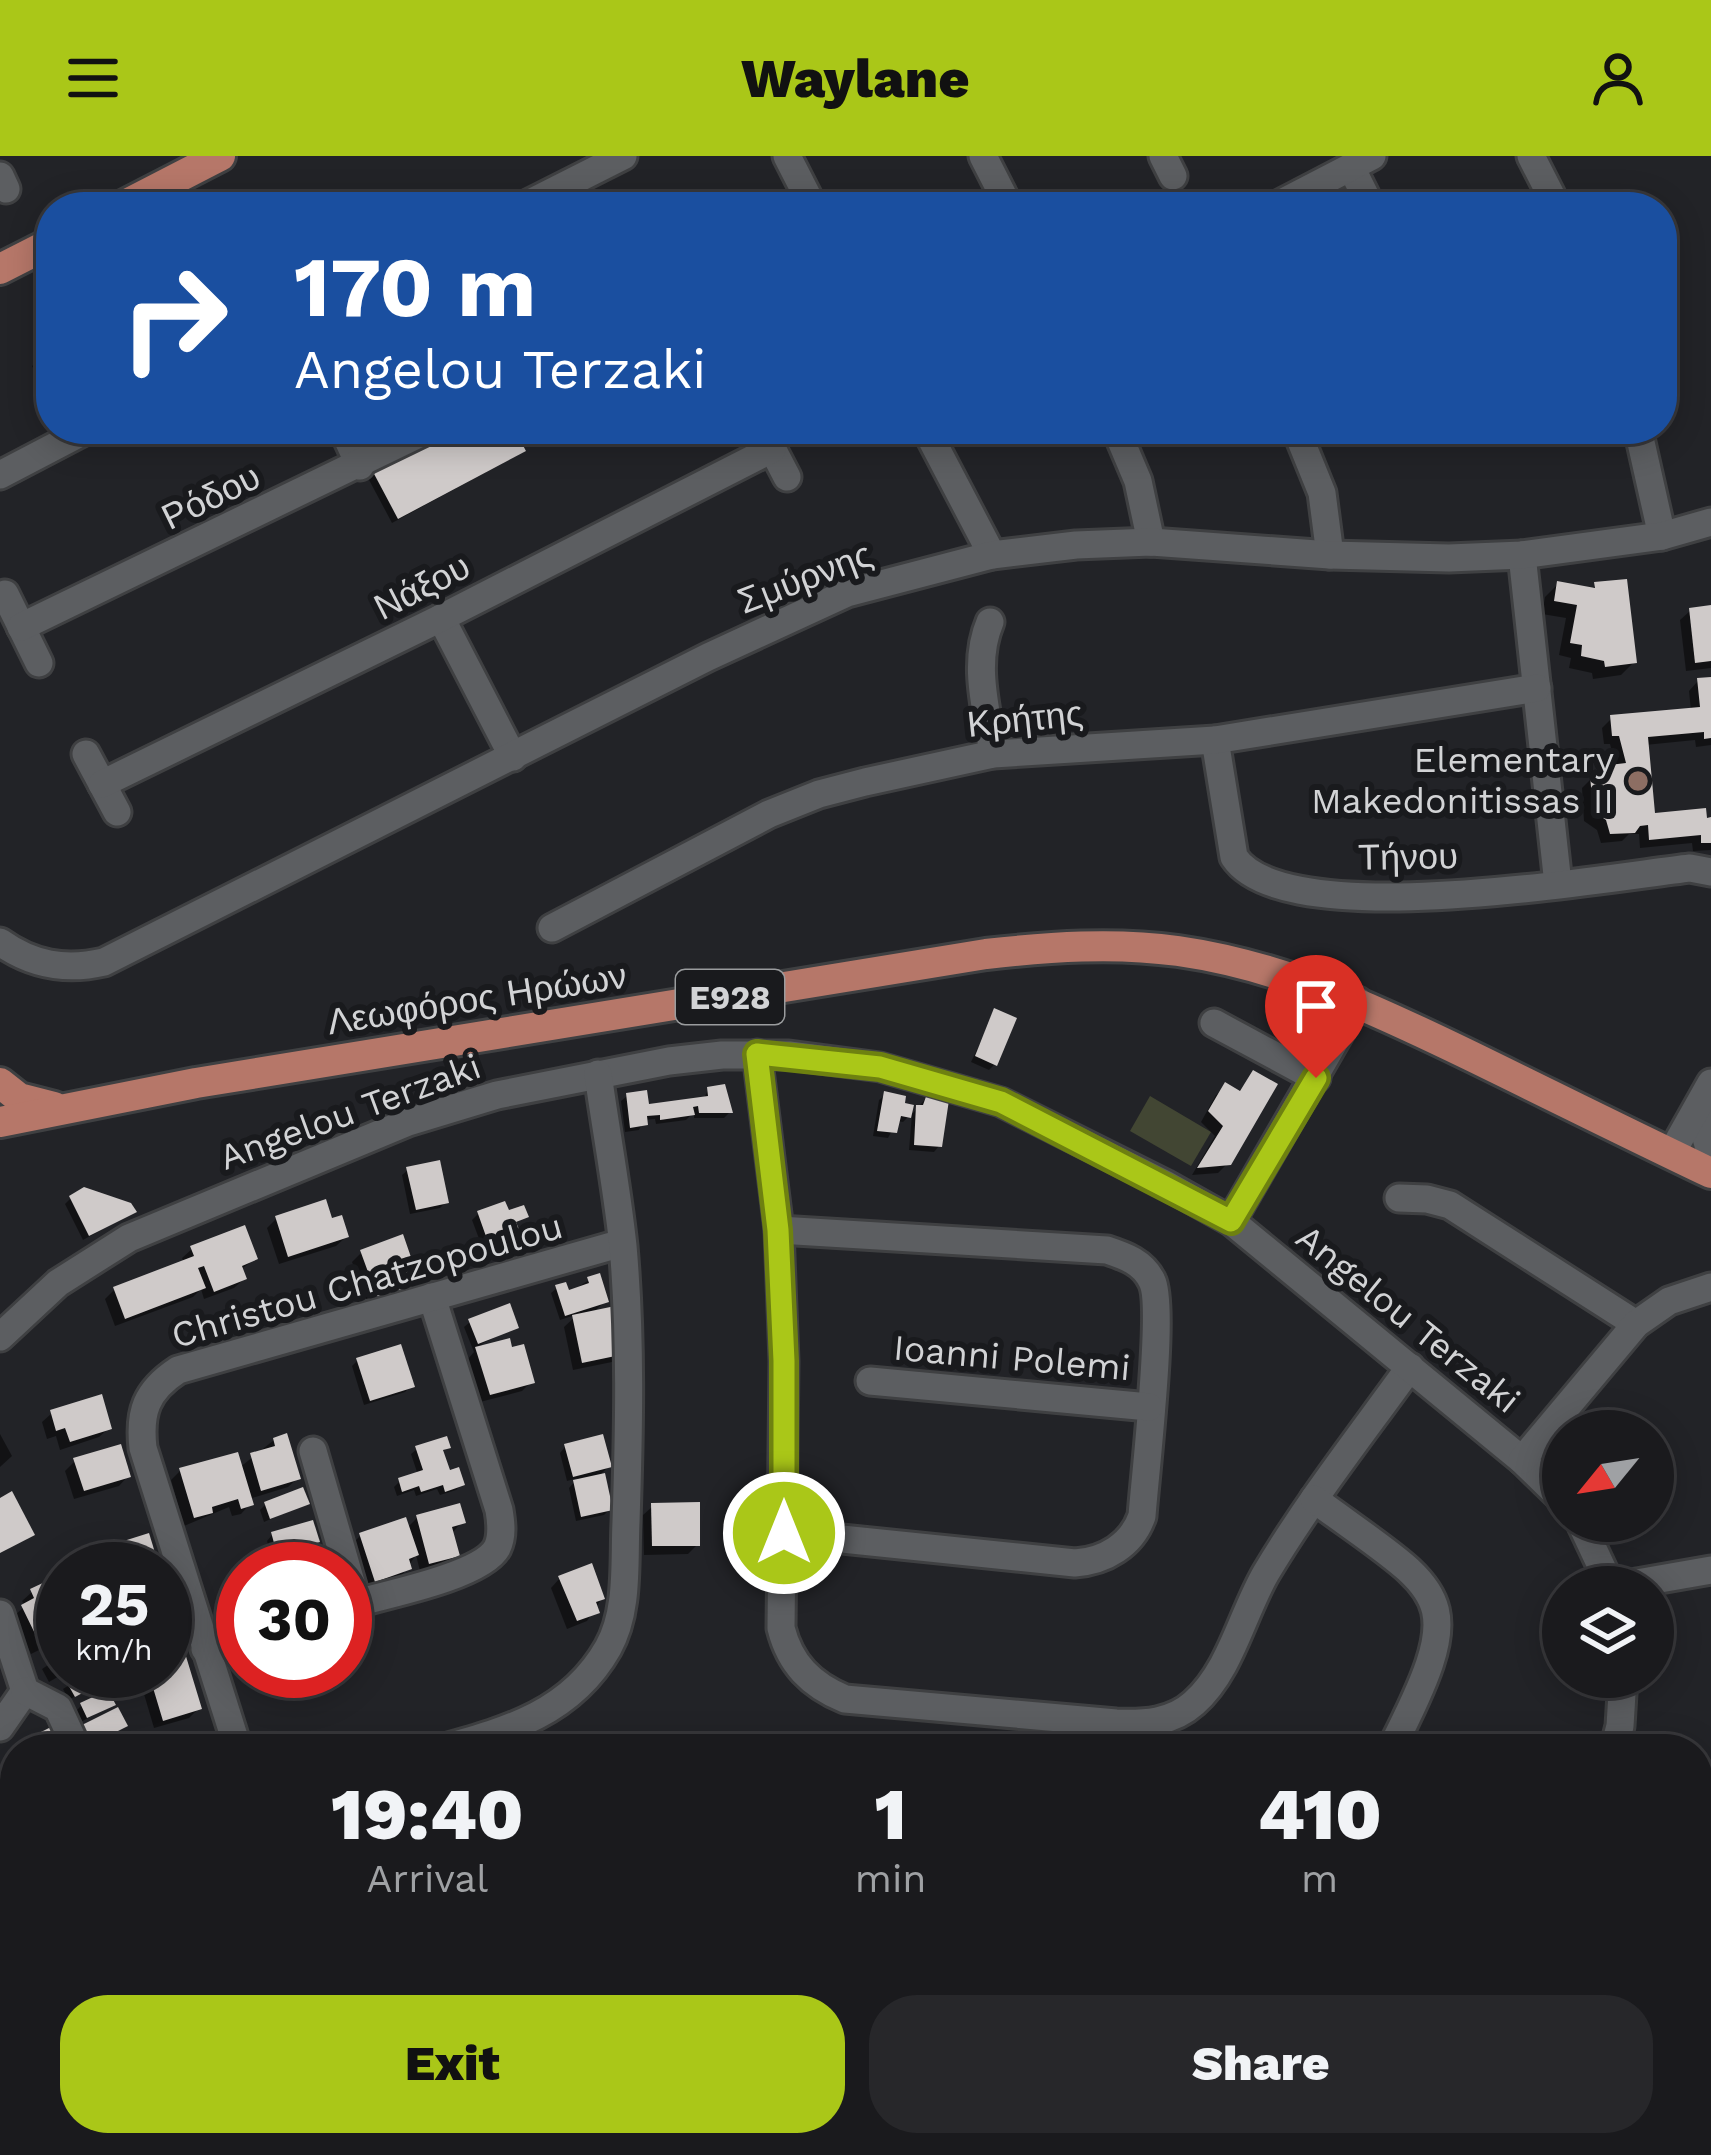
<!DOCTYPE html>
<meta charset="utf-8">
<style>
body{margin:0;font-family:"Work Sans",sans-serif;background:#27272a;color:#f1f3f6;height:100vh;display:flex;flex-direction:column;font-size:45px;white-space:nowrap}
*{box-sizing:border-box;margin:0}
p{font-size:39px;color:#9fa1a4}
.icon{flex:none;width:66px;height:66px;fill:none;stroke:currentColor;stroke-width:2;stroke-linecap:round;stroke-linejoin:round}
.map{position:relative;flex:1;overflow:hidden}
.side{position:absolute;left:0px;top:1578px;width:1713px;height:423px;display:flex;flex-direction:column;background:#1a1a1d;border-radius:48px 48px 0 0;box-shadow:0 6px 30px #0003,0 0 0 3px #38383b}
.side>*{flex:none}
.guide{position:absolute;left:36px;top:36px;width:1641px;height:252px;border-radius:48px;box-shadow:0 6px 30px #0003,0 0 0 3px #38383b;background:#1a4fa0;color:#fff;overflow:hidden}
.needle{width:78px;rotate:240deg}
.buttons{position:absolute;left:1542px;top:1254px;display:grid;gap:24px}
.buttons a{display:grid;place-items:center;width:132px;height:132px;border-radius:50%;background:#1a1a1d;box-shadow:0 6px 30px #0003,0 0 0 3px #38383b;font-size:60px}
.speed{position:absolute;left:36px;top:1386px;display:flex;gap:24px;font-size:60px;font-weight:700;text-align:center}
.speed>*{display:grid;place-content:center;width:156px;height:156px;border-radius:50%;background:#1a1a1d;box-shadow:0 6px 30px #0003,0 0 0 3px #38383b;line-height:1}
.speed small{font-size:30px;font-weight:400}
.speed .limit{border:18px solid #d22;background:#fff;color:#111}
.pin{position:absolute;display:grid;place-items:center;width:102px;height:102px;color:#fff;margin:-123px -51px;border-radius:50% 50% 50% 0;rotate:-45deg;box-shadow:0 0 12px #0007}
.pin .icon{rotate:45deg}
.me{position:absolute;width:132px;margin:-66px;rotate:0deg;stroke-linejoin:round;filter:drop-shadow(0 0 9px #0008)}
.turn{display:flex;align-items:center;gap:42px;height:252px;padding:0 60px;font-size:54px}
.turn .icon{width:156px;height:156px;stroke-width:2.5}
.turn b{display:block;font-size:84px;line-height:102px}
.eta{display:flex;justify-content:space-evenly;align-items:center;height:204px;text-align:center}
.eta b{font-size:72px;font-weight:800;line-height:84px}
.action{display:flex;gap:24px;margin-top:auto;padding:24px 60px}
.action a{flex:1;height:138px;border-radius:48px;background:#aac718;color:#111;font-size:48px;font-weight:800;line-height:138px;text-align:center}
.action a+a{background:#27272a;color:#f1f3f6}
header{display:flex;justify-content:space-between;align-items:center;height:156px;padding:0 60px;background:#aac718;color:#111;font-size:54px;font-weight:800}
.map>svg:first-child{display:block}
</style>
<header><svg class="icon" aria-label="menu" viewBox="0 0 24 24"><path d="M4 6h16M4 12h16M4 18h16"/></svg>Waylane<svg class="icon" aria-label="person" viewBox="0 0 24 24"><circle cx="12" cy="8" r="4"/><path d="M4 21q1-7 8-7t8 7"/></svg></header>
<div class="map">
<svg width="1711" height="1999" viewBox="0 0 1711 1999">
<rect width="100%" height="100%" fill="#222327"/>
<polygon fill="#424633" points="1150,940 1211,976 1191,1010 1130,975"/>
<g fill="#0007">
<polygon points="51,197 51,244 32,210"/>
<polygon points="456,273 511,273 516,300 392,367 368,322"/>
<polygon points="1558,428 1591,434 1596,429 1634,506 1621,519 1593,523 1592,517 1569,512 1571,502 1559,499 1566,462 1542,458 1545,441"/>
<polygon points="1711,452 1711,512 1686,515 1680,464 1690,455"/>
<polygon points="1711,524 1711,589 1696,591 1695,584 1645,589 1652,660 1711,664 1711,694 1693,695 1692,687 1640,692 1639,678 1629,678 1622,685 1601,687 1597,674 1584,665 1582,632 1602,612 1616,611 1610,588 1604,588 1602,572 1612,562 1691,555 1689,535 1698,525"/>
<polygon points="995,856 995,908 989,914 971,906"/>
<polygon points="1253,917 1228,1007 1218,1017 1192,1019 1215,980 1201,966 1216,939 1226,930 1238,937"/>
<polygon points="708,934 729,957 724,962 694,962 694,956 686,964 656,968 655,963 644,964 639,974 625,976 621,945 627,940 647,952 703,944"/>
<polygon points="885,939 908,961 903,966 897,965 888,982 873,980 879,944"/>
<polygon points="929,939 939,990 934,996 909,994 912,958"/>
<polygon points="408,1014 446,1046 440,1052 410,1058 402,1019"/>
<polygon points="71,1042 134,1056 83,1084 65,1048"/>
<polygon points="478,1058 525,1061 514,1068 518,1080 529,1085 487,1104 472,1064"/>
<polygon points="277,1062 330,1066 346,1081 336,1090 279,1108 267,1072"/>
<polygon points="192,1093 255,1103 240,1114 244,1123 234,1132 204,1143 201,1133 193,1141 115,1170 105,1143 114,1134 184,1107 182,1102"/>
<polygon points="362,1096 411,1111 428,1126 418,1136 370,1153 352,1106"/>
<polygon points="589,1124 605,1145 592,1158 622,1197 612,1206 573,1214 564,1171 578,1158 560,1164 551,1137 557,1132 567,1138"/>
<polygon points="470,1166 516,1171 481,1188 531,1226 522,1235 480,1246 467,1204 474,1196 464,1171"/>
<polygon points="358,1204 411,1230 405,1236 364,1249 352,1210"/>
<polygon points="52,1257 109,1272 99,1281 60,1294 56,1280 47,1283 42,1266"/>
<polygon points="0,1278 12,1300 0,1311"/>
<polygon points="274,1284 298,1322 288,1331 249,1343 250,1348 241,1358 232,1360 229,1351 184,1370 171,1324 180,1315 239,1312"/>
<polygon points="447,1291 441,1297 448,1318 462,1328 456,1334 440,1339 437,1333 416,1340 414,1334 397,1340 394,1331 400,1325 418,1319 411,1298 417,1293"/>
<polygon points="565,1291 609,1310 602,1317 610,1353 604,1359 576,1365 569,1332 578,1322 567,1325 560,1297"/>
<polygon points="75,1305 128,1320 119,1330 74,1343 65,1315"/>
<polygon points="306,1347 264,1366 260,1354 266,1348"/>
<polygon points="653,1350 697,1389 688,1398 644,1399 643,1359"/>
<polygon points="417,1362 462,1366 453,1376 456,1399 447,1408 420,1415 416,1399 400,1422 366,1433 351,1389 360,1380 407,1372"/>
<polygon points="272,1379 316,1385 304,1397 303,1393 272,1402 267,1385"/>
<polygon points="93,1398 157,1413 86,1413 84,1407"/>
<polygon points="60,1422 63,1482 31,1498 13,1461 25,1450 22,1445 32,1436"/>
<polygon points="560,1422 602,1442 587,1465 567,1473 551,1432"/>
<polygon points="63,1499 63,1515 68,1515 49,1526 42,1513"/>
<polygon points="165,1507 198,1553 189,1562 154,1572 139,1521 145,1515 165,1515"/>
<polygon points="91,1515 105,1515 108,1520 69,1544 63,1533"/>
<polygon points="112,1548 81,1566 76,1555 82,1549"/>
<polygon points="127,1583 130,1593 100,1593 101,1592"/>
<polygon points="1,1615 4,1620 8,1617 15,1636 0,1642"/>
<polygon points="14,1674 15,1673 15,1702 11,1701 14,1689 10,1688"/>
<polygon points="1698,1849 1701,1849 1703,1870 1698,1875"/>
<polygon points="15,1858 15,1884 7,1866"/>
<polygon points="37,1986 94,1986 70,1999 44,1999"/>
<polygon points="106,1986 142,1986 121,1999 114,1999"/>
</g>
<g fill="#cfcac9">
<polygon points="448,273 514,273 526,295 398,363 372,314"/>
<polygon points="1627,423 1637,507 1605,511 1604,505 1581,500 1582,489 1570,487 1577,449 1554,445 1557,425 1595,432 1594,426"/>
<polygon points="1711,449 1711,505 1695,507 1689,452"/>
<polygon points="1711,521 1711,582 1704,583 1704,576 1648,581 1655,657 1706,652 1707,662 1711,661 1711,687 1701,687 1701,679 1649,684 1648,669 1640,670 1635,677 1610,678 1606,664 1593,655 1590,619 1601,610 1626,607 1619,580 1612,580 1610,559 1700,551 1697,522"/>
<polygon points="994,852 1017,862 997,910 975,900"/>
<polygon points="1253,914 1278,928 1231,1009 1197,1012 1223,970 1208,955 1225,926 1240,935"/>
<polygon points="725,928 733,957 699,957 698,950 693,951 695,959 660,964 660,959 647,960 648,969 630,972 626,937 647,934 649,948 708,940 707,931"/>
<polygon points="884,935 906,940 905,947 914,949 911,962 901,960 897,977 877,975"/>
<polygon points="928,935 949,944 942,991 914,989 916,949 923,949"/>
<polygon points="440,1004 449,1047 416,1054 406,1011"/>
<polygon points="84,1031 131,1047 137,1056 89,1080 69,1040"/>
<polygon points="326,1043 332,1062 342,1059 349,1081 288,1101 275,1060"/>
<polygon points="505,1045 509,1054 524,1049 529,1061 516,1066 520,1076 528,1073 533,1086 493,1100 477,1055"/>
<polygon points="245,1069 258,1103 242,1110 247,1123 214,1136 204,1110 198,1112 206,1132 125,1163 113,1131 194,1100 190,1090"/>
<polygon points="403,1078 413,1107 423,1104 431,1127 379,1146 360,1094"/>
<polygon points="600,1117 609,1146 565,1160 555,1129 566,1126 569,1134 589,1127 587,1121"/>
<polygon points="510,1147 519,1172 478,1188 468,1163"/>
<polygon points="615,1150 625,1198 582,1207 572,1159"/>
<polygon points="510,1182 512,1191 524,1188 535,1227 490,1239 475,1191"/>
<polygon points="401,1188 415,1231 370,1245 356,1202"/>
<polygon points="102,1238 112,1273 70,1286 65,1272 56,1275 50,1254"/>
<polygon points="287,1277 301,1323 261,1335 250,1297 275,1290 273,1282"/>
<polygon points="603,1278 612,1311 573,1321 564,1288"/>
<polygon points="447,1280 451,1292 443,1294 450,1314 459,1311 465,1329 445,1336 443,1329 421,1336 419,1330 402,1336 398,1322 423,1314 415,1290"/>
<polygon points="121,1288 131,1321 84,1335 73,1302"/>
<polygon points="238,1296 254,1349 241,1353 238,1343 212,1351 213,1357 194,1362 179,1312"/>
<polygon points="605,1317 613,1354 581,1361 573,1324"/>
<polygon points="303,1331 310,1348 270,1363 264,1346"/>
<polygon points="12,1335 35,1379 0,1397 0,1342"/>
<polygon points="700,1346 700,1390 652,1390 651,1347"/>
<polygon points="460,1347 466,1367 452,1371 460,1400 429,1408 416,1359"/>
<polygon points="406,1361 419,1399 409,1403 412,1413 375,1426 359,1377"/>
<polygon points="313,1364 320,1386 277,1398 271,1376"/>
<polygon points="149,1377 160,1413 98,1413 92,1395"/>
<polygon points="319,1390 326,1411 279,1413 276,1404"/>
<polygon points="592,1407 605,1443 596,1446 600,1457 577,1465 558,1420"/>
<polygon points="62,1418 63,1480 41,1490 21,1449 34,1442 30,1433"/>
<polygon points="171,1427 190,1479 165,1488 165,1429"/>
<polygon points="185,1497 202,1553 163,1565 148,1515 165,1515 165,1503"/>
<polygon points="85,1515 109,1515 112,1521 75,1541 66,1525"/>
<polygon points="108,1534 116,1549 87,1562 80,1547"/>
<polygon points="118,1551 128,1570 92,1588 82,1569"/>
<polygon points="55,1569 68,1593 32,1593 27,1583"/>
<polygon points="15,1634 15,1665 0,1677 0,1645"/>
<polygon points="51,1986 100,1986 77,1999 58,1999"/>
<polygon points="542,1986 565,1986 569,1999 505,1999"/>
</g>
<g fill="none" stroke-linecap="round" stroke-linejoin="round">
<g stroke="#3f4042" stroke-width="33">
<g id="minor">
<polyline points="787,0 813,51"/>
<polyline points="983,0 1009,51"/>
<polyline points="1163,0 1173,20"/>
<polyline points="1531,0 1557,51"/>
<polyline points="1351,11 1371,51"/>
<polyline points="0,20 6,33"/>
<polyline points="522,51 623,0"/>
<polyline points="1274,51 1372,0"/>
<polyline points="343,273 360,310"/>
<polyline points="762,273 787,321"/>
<polyline points="926,273 992,399"/>
<polyline points="1116,273 1138,325 1151,386"/>
<polyline points="1296,273 1322,337 1330,399"/>
<polyline points="1638,273 1662,380"/>
<polyline points="0,319 88,273"/>
<polyline points="1522,399 1558,728"/>
<polyline points="5,438 39,507"/>
<polyline points="441,462 513,601"/>
<path d="M990,466c-18,42 -3,89 3,132"/>
<polyline points="21,471 429,273"/>
<path d="M1215,584l19,117c51,77 369,21 456,11l21,4"/>
<polyline points="86,598 117,656"/>
<polyline points="102,628 441,462 772,293"/>
<polyline points="552,772 769,658 819,638 865,626 993,598 1215,584 1537,532"/>
<path d="M0,786c32,23 65,29 104,20l604,-305 139,-64 145,-38 84,-10 75,-3 179,13 119,3 73,-3 140,-19 49,-14"/>
<polyline points="1214,867 1316,922"/>
<path d="M757,898l22,176 5,131 -3,267c9,36 30,57 64,71l271,24c28,1 56,0 78,-20 37,-33 48,-89 72,-130 43,-72 95,-138 144,-206"/>
<polyline points="1704,942 1704,975 1711,999"/>
<polyline points="1671,998 1711,927"/>
<polyline points="1399,1042 1427,1043 1450,1049 1636,1168"/>
<polyline points="1231,1065 1358,845"/>
<path d="M779,1074l328,20c18,6 36,12 45,31 13,25 -7,194 -10,235 -10,29 -37,45 -67,47l-291,-30"/>
<polyline points="0,1181 58,1127 129,1082 408,966 497,939 669,905 722,899 789,899 880,911 1001,946 1165,1028 1231,1065 1522,1304 1563,1344"/>
<polyline points="870,1225 1149,1251"/>
<polyline points="313,1295 357,1447"/>
<polyline points="1522,1304 1636,1168 1669,1145 1711,1131"/>
<path d="M1314,1343c132,97 158,92 77,250"/>
<polyline points="1580,1365 1611,1431"/>
<polyline points="1614,1431 1711,1414"/>
<path d="M345,1450c34,-10 136,-29 152,-58 6,-12 4,-26 2,-38l-67,-213"/>
<polyline points="0,1458 25,1535 0,1571"/>
<polyline points="205,1493 243,1481"/>
<polyline points="25,1535 58,1552 77,1593"/>
<path d="M238,1593l-95,-301c-4,-36 3,-57 35,-78l444,-127"/>
<path d="M441,1593c68,-19 130,-36 167,-101 21,-37 16,-86 18,-126 3,-92 5,-185 -3,-276 -6,-57 -17,-115 -25,-172"/>
<polyline points="1614,1593 1620,1570 1623,1521"/>
<polyline points="0,1712 15,1718"/>
<polyline points="0,1957 15,1948"/>
<polyline points="722,1986 723,1999"/>
<polyline points="932,1986 933,1999"/>
<polyline points="1340,1999 1341,1986"/>
</g>
</g>
<g stroke="#3f4042" stroke-width="36">
<g id="major">
<polyline points="121,51 220,0"/>
<polyline points="0,113 51,87"/>
<polyline points="0,927 19,942 54,951"/>
<path d="M0,966l196,-39 790,-129c64,-7 127,-12 192,-3 106,15 198,59 293,105 80,39 160,79 240,117"/>
</g>
</g>
<use href="#minor" stroke="#5c5e61" stroke-width="27"/>
<use href="#major" stroke="#b67769" stroke-width="30"/>
</g>
<g fill="none" stroke-linecap="round" stroke-linejoin="round">
<g stroke="#6e8110" stroke-width="30">
<polyline id="route" points="784,1377 784,1205 778,1074 757,898 880,911 1001,946 1231,1065 1316,922"/>
</g>
<use href="#route" stroke="#aac718" stroke-width="21"/>
</g>
<circle fill="#8d6e63" stroke="#191a1d" stroke-width="4.5" cx="1638" cy="625" r="12"/>
<g text-anchor="middle" dominant-baseline="central" stroke-width="12" stroke-linejoin="round" paint-order="stroke">
<rect fill="#191a1d" stroke="#9a9c9e" stroke-width="3" x="676" y="814" width="108" height="54" rx="9"/>
<g font-size="33" font-weight="bold" fill="#d2d3d5">
<text x="730" y="841">E928</text>
</g>
<g font-size="36" fill="#d2d3d5" stroke="#191a1d">
<text transform="translate(211 341) rotate(-26)">Ρόδου</text>
<text transform="translate(805 422) rotate(-21)">Σμύρνης</text>
<text transform="translate(422 431) rotate(-27)">Νάξου</text>
<text transform="translate(1025 563) rotate(-6)">Κρήτης</text>
<text transform="translate(1408 701) rotate(-1)">Τήνου</text>
<text transform="translate(477 843) rotate(-9)">Λεωφόρος Ηρώων</text>
<text transform="translate(350 956) rotate(-20)">Angelou Terzaki</text>
<text transform="translate(367 1125) rotate(-16)">Christou Chatzopoulou</text>
<text transform="translate(1408 1163) rotate(39)">Angelou Terzaki</text>
<text transform="translate(1012 1202) rotate(5)">Ioanni Polemi</text>
</g>
<g font-size="36" fill="#d2d3d5" stroke="#191a1d" text-anchor="end">
<text x="1614" y="604">Elementary<tspan x="1614" dy="41">Makedonitissas II</tspan></text>
</g>
</g>
</svg>
<div class="buttons">
<a><svg class="needle" viewBox="-14 -14 28 28"><path d="M0-13l5 13h-10z" fill="#e53935"/><path d="M0 13l5-13h-10z" fill="#9fa1a4"/></svg></a>
<a><svg class="icon" aria-label="layers" viewBox="0 0 24 24"><path d="M12 4l9 5-9 5-9-5zM3 14l9 5 9-5"/></svg></a>
</div>
<div class="speed"><div>25<small>km/h</small></div><div class="limit">30</div></div>
<div class="pin" style="left:1316px;top:922px;background:#d93025"><svg class="icon" aria-label="arrive" viewBox="0 0 24 24"><path d="M6 21V4h12l-3 4 3 4H6"/></svg></div>
<svg class="me" style="left:784px;top:1377px" viewBox="-20 -20 40 40"><circle r="17" fill="#aac718" stroke="#fff" stroke-width="3"/><path d="M0-11L8 9 0 5-8 9z" fill="#fff"/></svg>
<div class="guide">
<div class="turn"><svg class="icon" aria-label="right" viewBox="0 0 24 24"><path d="M7 20v-9h11M14 6l5 5-5 5"/></svg><div><b>170 m</b>Angelou Terzaki</div></div>
</div>
<section class="side">
<div class="eta">
<div><b>19:40</b><p>Arrival</p></div>
<div><b>1</b><p>min</p></div>
<div><b>410</b><p>m</p></div>
</div>
<div class="action"><a>Exit</a><a>Share</a></div>
</section>
</div>
